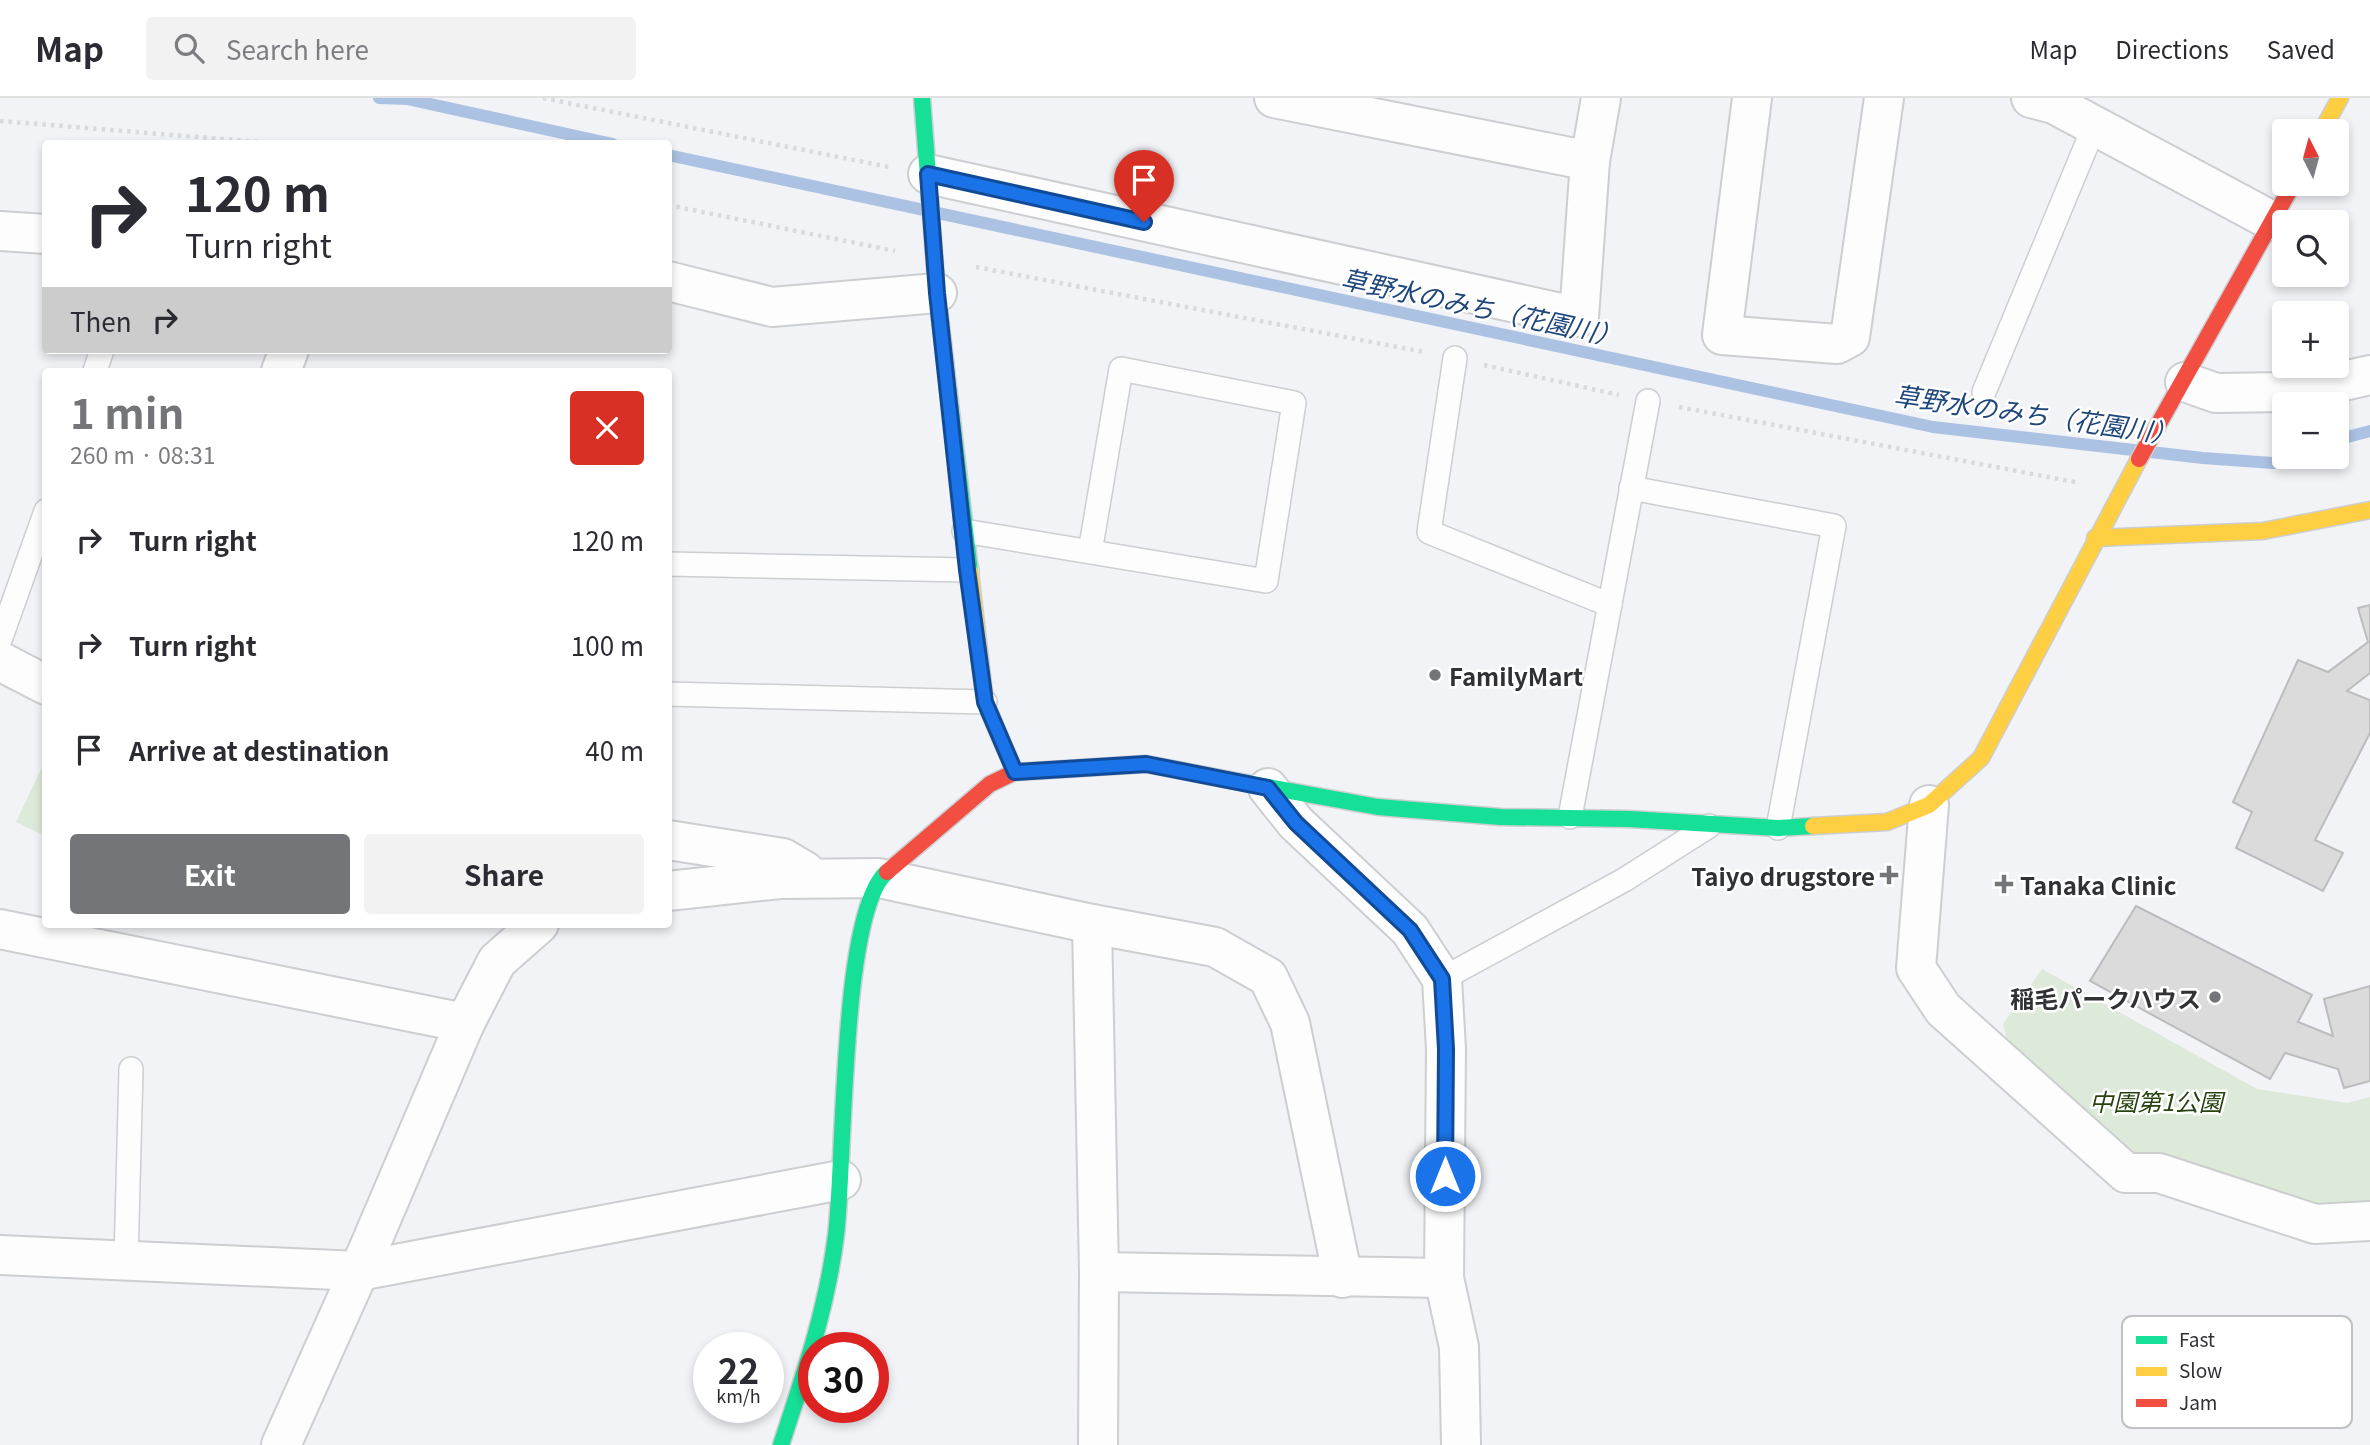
<!DOCTYPE html>
<meta charset="utf-8">
<style>
body{margin:0;font-family:Georgia,"Noto Sans JP",serif;background:#f2f2f3;color:#2b2b33;height:100vh;display:flex;flex-direction:column;font-size:26px;white-space:nowrap}
*{box-sizing:border-box;margin:0}
p{font-size:23px;color:#7c7c81}
.icon{flex:none;width:38px;height:38px;fill:none;stroke:currentColor;stroke-width:2;stroke-linecap:round;stroke-linejoin:round}
.map{position:relative;flex:1;overflow:hidden}
.side{position:absolute;left:42px;top:270px;width:630px;height:560px;display:flex;flex-direction:column;background:#fff;border-radius:7px;box-shadow:0 4px 10px #0003}
.side>*{flex:none}
.banner{position:absolute;left:42px;top:42px;width:630px;height:214px;border-radius:7px;box-shadow:0 4px 10px #0003;background:#fff;color:#2b2b33;overflow:hidden}
.needle{width:46px;rotate:354deg}
.fabs{position:absolute;left:2272px;top:21px;display:grid;gap:14px}
.fabs a{display:grid;place-items:center;width:77px;height:77px;border-radius:7px;background:#fff;box-shadow:0 4px 10px #0003;font-size:35px}
.speed{position:absolute;left:693px;top:1234px;display:flex;gap:14px;font-size:35px;font-weight:700;text-align:center}
.speed>*{display:grid;place-content:center;width:91px;height:91px;border-radius:50%;background:#fff;box-shadow:0 4px 10px #0003;line-height:1}
.speed small{font-size:18px;font-weight:400}
.speed .limit{border:10px solid #d22;background:#fff;color:#111}
.pin{position:absolute;display:grid;place-items:center;width:60px;height:60px;color:#fff;margin:-72px -30px;border-radius:50% 50% 50% 0;rotate:-45deg;box-shadow:0 0 7px #0007}
.pin .icon{rotate:45deg}
.me{position:absolute;width:77px;margin:-38px;rotate:0deg;stroke-linejoin:round;filter:drop-shadow(0 0 5px #0008)}
.turn{display:flex;align-items:center;gap:24px;height:147px;padding:0 28px;font-size:32px}
.turn .icon{width:91px;height:91px;stroke-width:2.5}
.turn b{display:block;font-size:49px;line-height:60px}
.then{display:flex;align-items:center;height:66px;padding:0 28px;background:#0003;gap:14px;font-size:26px}
.round{display:grid;place-items:center;flex:none;width:74px;height:74px;border-radius:7px;background:#f2f2f3}
.overview{display:flex;align-items:center;justify-content:space-between;height:119px;padding:0 28px}
h1{font-size:42px;font-weight:700;line-height:52px;color:#747578}
.cta{display:flex;gap:14px;margin-top:auto;padding:14px 28px}
.cta a{flex:1;height:80px;border-radius:7px;background:#747578;color:#fff;font-size:28px;font-weight:700;line-height:80px;text-align:center}
.cta a+a{background:#f2f2f3;color:#2b2b33}
ul{padding:0;list-style:none}
li{display:flex;align-items:center;gap:21px;height:105px;padding:0 28px}
li div{flex:1}
li b{display:block;font-size:26px}
li em{font-style:normal}
header{display:flex;align-items:center;gap:42px;box-sizing:border-box;height:98px;padding:0 35px;background:#fff;border-bottom:2px solid #e1e1e2}
header strong{font-size:33px}
nav{display:flex;gap:38px;margin-inline-start:auto;font-size:24px}
.search{width:490px;height:63px;background:#f2f2f3;display:flex;align-items:center;gap:18px;box-sizing:border-box;padding:0 24px;border-radius:7px;color:#7c7c81;font-size:26px}
.map>svg:first-child{display:block}
</style>
<header>
<strong>Map</strong>
<div class="search"><svg class="icon" aria-label="search" viewBox="0 0 24 24"><circle cx="10" cy="10" r="6"/><path d="M15 15l6 6"/></svg>Search here</div>
<nav><a>Map</a><a>Directions</a><a>Saved</a></nav>
</header>
<div class="map">
<svg width="2370" height="1347" viewBox="0 0 2370 1347">
<rect width="100%" height="100%" fill="#f1f3f7"/>
<g fill="#dde9d9">
<polygon points="45,663 45,738 16,724"/>
<polygon points="2042,871 2257,991 2347,1005 2370,999 2370,1109 2320,1113 2138,1063 2011,958 2003,926"/>
</g>
<g fill="none" stroke-linecap="round" stroke-linejoin="round">
<g stroke="#acc2e2" stroke-width="12">
<polyline points="379,0 407,1 613,46"/>
<polyline points="668,57 1933,329 2203,360 2273,365 2290,359"/>
<polyline points="2336,342 2370,333"/>
</g>
</g>
<g fill="#dcdbdc" stroke="#bcbbbd" stroke-width="2">
<polygon points="2370,507 2370,575 2347,593 2370,602 2370,635 2315,742 2343,755 2323,793 2236,750 2252,714 2233,704 2298,562 2328,574 2368,544 2358,510"/>
<polygon points="2136,808 2312,897 2298,924 2333,938 2324,901 2370,888 2370,983 2344,990 2338,971 2285,955 2270,981 2090,883"/>
</g>
<g fill="none" stroke-linecap="round" stroke-linejoin="round">
<g stroke="#ccced0" stroke-width="26">
<g id="lane">
<polyline points="1455,260 1429,434 1610,507"/>
<polyline points="95,273 102,252"/>
<polyline points="1984,294 2094,29"/>
<polyline points="1631,390 1834,428 1778,730"/>
<polyline points="964,433 1266,483 1294,305 1121,271 1090,454"/>
<polyline points="668,466 967,472"/>
<polyline points="0,542 46,413"/>
<polyline points="668,596 985,604"/>
<polyline points="1570,719 1648,303"/>
<polyline points="1442,881 1624,782 1709,728"/>
<polyline points="126,1163 131,971"/>
</g>
</g>
<g stroke="#ccced0" stroke-width="42">
<g id="street">
<polyline points="1274,0 1590,63"/>
<polyline points="1752,0 1722,237 1837,246 1850,239 1884,0"/>
<polyline points="2031,0 2054,6 2272,123"/>
<polyline points="928,76 1579,219 1590,63 1601,0"/>
<polyline points="0,133 46,136"/>
<polyline points="668,183 772,209 937,195"/>
<polyline points="281,273 289,252"/>
<polyline points="2185,284 2216,295 2295,294 2370,277"/>
<polyline points="0,563 46,587"/>
<polyline points="1268,690 1296,725 1410,832 1442,881 1446,951 1444,1180 1459,1249 1461,1347"/>
<polyline points="1929,707 1916,870 1943,911 2126,1075 2159,1075 2315,1126 2370,1123"/>
<polyline points="668,742 783,760 805,773"/>
<polyline points="668,793 780,781 879,780 1092,826 1215,849 1268,879 1290,925 1343,1180"/>
<polyline points="1092,826 1099,1174 1098,1347"/>
<polyline points="0,831 465,925"/>
<polyline points="0,1157 359,1173 841,1082"/>
<polyline points="1099,1174 1444,1180"/>
<polyline points="281,1347 359,1173 465,925 497,863 539,826"/>
</g>
</g>
<g stroke="#ccced0" stroke-width="19">
<g id="fast">
<polyline points="922,0 937,195 970,474"/>
<polyline points="1230,682 1378,709 1501,719 1629,721 1778,730 1813,728"/>
<path d="M781,1347c23,-70 46,-137 55,-210 9,-70 4,-324 51,-363"/>
</g>
</g>
<g stroke="#ccced0" stroke-width="19">
<g id="slow">
<polyline points="2322,33 2340,0"/>
<polyline points="2095,440 2263,433 2370,412"/>
<polyline points="970,474 985,604 1015,674"/>
<polyline points="1813,728 1887,724 1929,707 1981,660 2139,361"/>
</g>
</g>
<g stroke="#ccced0" stroke-width="19">
<g id="jam">
<polyline points="2139,361 2293,86"/>
<polyline points="887,774 990,686 1015,674 1146,666 1230,682"/>
</g>
</g>
<g stroke="#d8dadb" stroke-width="4.5" stroke-dasharray="3.5 5" stroke-linecap="butt">
<polyline points="543,0 889,69"/>
<polyline points="0,23 284,46"/>
<polyline points="668,107 895,153"/>
<polyline points="976,169 1424,254"/>
<polyline points="1484,267 1619,297"/>
<polyline points="1679,309 2080,385"/>
</g>
<use href="#lane" stroke="#fdfdfe" stroke-width="23"/>
<use href="#street" stroke="#fdfdfe" stroke-width="38"/>
<use href="#fast" stroke="#16e098" stroke-width="16"/>
<use href="#slow" stroke="#ffcf43" stroke-width="16"/>
<use href="#jam" stroke="#f24e42" stroke-width="16"/>
</g>
<g fill="none" stroke-linecap="round" stroke-linejoin="round">
<g stroke="#114b97" stroke-width="18">
<polyline id="route" points="1144,124 928,76 937,195 967,472 985,604 1015,674 1146,666 1268,690 1296,725 1410,832 1442,881 1446,951 1445,1078"/>
</g>
<use href="#route" stroke="#1a73e8" stroke-width="12"/>
</g>
<g fill="#747578" stroke="#fff" stroke-width="2.5">
<circle cx="1435" cy="577" r="7"/>
<path d="M1885.5 766.5h7v7h7v7h-7v7h-7v-7h-7v-7h7z"/>
<path d="M2000.5 775.5h7v7h7v7h-7v7h-7v-7h-7v-7h7z"/>
<circle cx="2215" cy="899" r="7"/>
</g>
<g text-anchor="middle" dominant-baseline="central" stroke-width="5" stroke-linejoin="round" paint-order="stroke">
<g font-size="24" font-weight="bold" fill="#303134" stroke="#fff" text-anchor="start">
<text x="1449" y="577">FamilyMart</text>
<text x="1875" y="777" text-anchor="end">Taiyo drugstore</text>
<text x="2020" y="786">Tanaka Clinic</text>
<text x="2201" y="899" text-anchor="end">稲毛パークハウス</text>
</g>
<g font-size="24" font-style="italic" fill="#284210" stroke="#fff">
<text x="2156" y="1002">中園第1公園</text>
</g>
<g font-size="26" font-style="italic" fill="#1e467c" stroke="#fff">
<text transform="translate(1482 208) rotate(12)">草野水のみち（花園川）</text>
<text transform="translate(2036 315) rotate(8)">草野水のみち（花園川）</text>
</g>
</g>
<rect x="2122" y="1218" width="230" height="112" rx="10" fill="#fff" stroke="#c1c1c2" stroke-width="2"/>
<rect x="2136" y="1238" width="31" height="8" fill="#16e098"/>
<rect x="2136" y="1269" width="31" height="9" fill="#ffcf43"/>
<rect x="2136" y="1301" width="31" height="8" fill="#f24e42"/>
<g font-size="19" fill="#303134">
<text x="2179" y="1249">Fast</text>
<text x="2179" y="1280">Slow</text>
<text x="2179" y="1312">Jam</text>
</g>
</svg>
<div class="fabs">
<a><svg class="needle" viewBox="-14 -14 28 28"><path d="M0-13l5 13h-10z" fill="#e53935"/><path d="M0 13l5-13h-10z" fill="#7c7c81"/></svg></a>
<a><svg class="icon" aria-label="search" viewBox="0 0 24 24"><circle cx="10" cy="10" r="6"/><path d="M15 15l6 6"/></svg></a>
<a>+</a>
<a>−</a>
</div>
<div class="speed"><div>22<small>km/h</small></div><div class="limit">30</div></div>
<div class="pin" style="left:1144px;top:124px;background:#d93025"><svg class="icon" aria-label="arrive" viewBox="0 0 24 24"><path d="M6 21V4h12l-3 4 3 4H6"/></svg></div>
<svg class="me" style="left:1445px;top:1078px" viewBox="-20 -20 40 40"><circle r="17" fill="#1a73e8" stroke="#fff" stroke-width="3"/><path d="M0-11L8 9 0 5-8 9z" fill="#fff"/></svg>
<div class="banner">
<div class="turn"><svg class="icon" aria-label="right" viewBox="0 0 24 24"><path d="M7 20v-9h11M14 6l5 5-5 5"/></svg><div><b>120 m</b>Turn right</div></div>
<div class="then">Then<svg class="icon" aria-label="right" viewBox="0 0 24 24"><path d="M7 20v-9h11M14 6l5 5-5 5"/></svg></div>
</div>
<section class="side">
<div class="overview"><div><h1>1 min</h1><p>260 m · 08:31</p></div><a class="round" style="background:#d93025;color:#fff"><svg class="icon" aria-label="close" viewBox="0 0 24 24"><path d="M6 6l12 12M18 6L6 18"/></svg></a></div>
<ul>
<li><svg class="icon" aria-label="right" viewBox="0 0 24 24"><path d="M7 20v-9h11M14 6l5 5-5 5"/></svg><div><b>Turn right</b></div><em>120 m</em></li>
<li><svg class="icon" aria-label="right" viewBox="0 0 24 24"><path d="M7 20v-9h11M14 6l5 5-5 5"/></svg><div><b>Turn right</b></div><em>100 m</em></li>
<li><svg class="icon" aria-label="arrive" viewBox="0 0 24 24"><path d="M6 21V4h12l-3 4 3 4H6"/></svg><div><b>Arrive at destination</b></div><em>40 m</em></li>
</ul>
<div class="cta"><a>Exit</a><a>Share</a></div>
</section>
</div>
